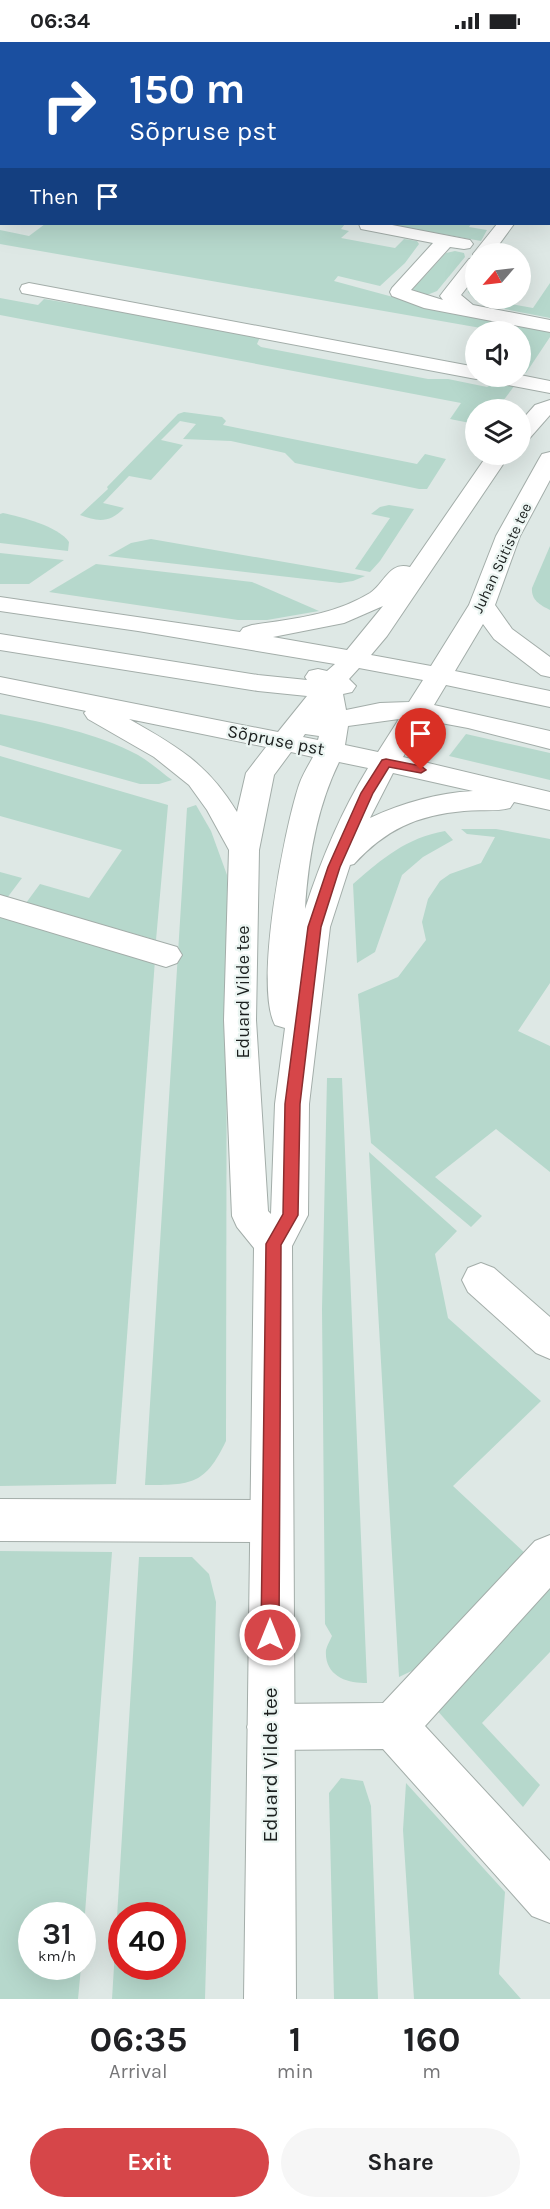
<!DOCTYPE html>
<meta charset="utf-8">
<style>
body{margin:0;font-family:Karla,sans-serif;background:#f6f6f6;color:#202124;height:100vh;display:flex;flex-direction:column;font-size:22px;white-space:nowrap}
*{box-sizing:border-box;margin:0}
p{font-size:20px;color:#757577}
.icon{flex:none;width:33px;height:33px;fill:none;stroke:currentColor;stroke-width:2;stroke-linecap:round;stroke-linejoin:round}
.map{position:relative;height:1957px;overflow:hidden}
.drawer{display:flex;flex-direction:column;background:#fff;flex:1}
.drawer>*{flex:none}
.top-card{position:absolute;left:0px;top:0px;width:550px;height:183px;box-shadow:0 6px 24px #0002;background:#1a4fa0;color:#fff;overflow:hidden}
.needle{width:39px;rotate:242deg}
.buttons{position:absolute;left:465px;top:201px;display:grid;gap:12px}
.buttons a{display:grid;place-items:center;width:66px;height:66px;border-radius:50%;background:#fff;box-shadow:0 6px 24px #0002;font-size:30px}
.speed{position:absolute;left:18px;top:1860px;display:flex;gap:12px;font-size:30px;font-weight:700;text-align:center}
.speed>*{display:grid;place-content:center;width:78px;height:78px;border-radius:50%;background:#fff;box-shadow:0 6px 24px #0002;line-height:1}
.speed small{font-size:15px;font-weight:400}
.speed .limit{border:9px solid #d22;background:#fff;color:#111}
.pin{position:absolute;display:grid;place-items:center;width:51px;height:51px;color:#fff;margin:-62px -26px;border-radius:50% 50% 50% 0;rotate:-45deg;box-shadow:0 0 6px #0007}
.pin .icon{rotate:45deg}
.me{position:absolute;width:66px;margin:-33px;rotate:0deg;stroke-linejoin:round;filter:drop-shadow(0 0 4px #0008)}
.turn{display:flex;align-items:center;gap:21px;height:126px;padding:0 30px;font-size:27px}
.turn .icon{width:78px;height:78px;stroke-width:2.5}
.turn b{display:block;font-size:42px;line-height:51px}
.then{display:flex;align-items:center;height:57px;padding:0 30px;background:#0003;gap:12px;font-size:22px}
.eta{display:flex;justify-content:space-evenly;align-items:center;height:102px;text-align:center}
.eta b{font-size:36px;font-weight:700;line-height:42px}
.cta{display:flex;gap:12px;margin-top:auto;padding:12px 30px}
.cta a{flex:1;height:69px;border-radius:36px;background:#d64649;color:#fff;font-size:24px;font-weight:700;line-height:69px;text-align:center}
.cta a+a{background:#f6f6f6;color:#202124}
.status{display:flex;justify-content:space-between;align-items:center;height:42px;padding:0 30px;background:#fff;direction:ltr}
.status svg{height:16px;fill:currentColor}
.map>svg:first-child{display:block}
</style>
<div class="status"><b>06:34</b><svg viewBox="0 0 49 12"><path d="M0 12V9h3v3zM5 12V6h3v6zM10 12V3h3v9zM15 12V0h3v12zM26 1h20v11H26zM47 4h2v5h-2z"/></svg></div>
<div class="map">
<svg width="550" height="1957" viewBox="0 0 550 1957">
<rect width="100%" height="100%" fill="#dee8e5"/>
<g fill="#b6d8cc" fill-rule="evenodd">
<polygon points="241,0 550,0 550,68 549,2 239,1"/>
<polygon points="45,182 345,182 341,187 349,189 341,196 395,206 404,197 417,199 419,202 405,221 380,244 338,234 334,239 452,271 550,289 550,295 526,331 521,330 520,290 498,289 0,202 0,188 29,194"/>
<polygon points="387,182 471,182 469,185 487,188 481,199"/>
<polygon points="455,209 464,211 465,215 437,249 427,253 414,249 413,247 446,211"/>
<polygon points="474,241 476,256 533,266 550,241 550,276 484,263 475,258 468,250"/>
<polygon points="0,256 38,263 44,257 261,293 257,302 261,305 428,337 448,337 487,345 498,339 515,343 497,367 476,368 475,382 450,377 461,361 0,273"/>
<path d="M184,370l38,5 4,4 -3,4 194,39 8,-10 21,5 -19,30h-8l-124,-26 -10,-10 -54,-12 -48,-2 13,-15 -16,-3 -19,19 22,5 -32,35 -22,-4 -26,27 21,5c-14,15 -26,14 -44,7l28,-26 -1,-2 71,-73z"/>
<polygon points="389,463 414,467 380,519 370,530 355,527 390,476 371,472 380,465"/>
<path d="M3,471c18,4 55,13 66,29l-1,9 -68,-8v-29z"/>
<polygon points="151,497 365,534 353,539 340,541 108,514 131,501"/>
<path d="M550,504v64c-10,-5 -19,-10 -18,-22z"/>
<polygon points="0,511 64,518 29,542 0,542"/>
<polygon points="96,522 252,540 319,569 267,578 238,578 49,550"/>
<path d="M0,672c46,9 97,19 138,41 12,7 23,17 34,25l-13,4h-19l-140,-39z"/>
<polygon points="466,692 550,711 550,738 449,714"/>
<polygon points="0,714 168,763 156,898 26,861 40,842 89,856 122,808 0,774"/>
<path d="M196,763l15,26 16,44 -1,566c-21,44 -35,44 -81,44l42,-677z"/>
<polygon points="461,787 496,787 550,797 550,941 518,989 550,1004 550,1130 496,1087 435,1135 482,1174 471,1185 371,1101 358,952 398,935 426,898 422,880 428,857 440,839 450,832 481,821 495,795 467,792"/>
<path d="M445,789l8,9 -30,17 -21,18 -27,77 -18,11 -4,-79c30,-26 53,-46 92,-53z"/>
<polygon points="0,830 22,836 7,856 0,854"/>
<polygon points="0,874 155,918 116,1442 0,1444"/>
<path d="M327,1036h15l25,605c-21,1 -43,-8 -41,-33 1,-5 4,-9 6,-14l-7,-12 -3,-315z"/>
<polygon points="369,1110 457,1189 435,1212 448,1276 541,1359 453,1444 527,1513 422,1624 399,1635"/>
<polygon points="0,1509 112,1510 83,1898 82,1874 32,1874 32,1924 81,1925 78,1957 0,1957"/>
<path d="M139,1515h53l17,17 7,28 -11,397h-93zM122,1874h50v50h-50z"/>
<polygon points="550,1547 550,1610 482,1681 540,1743 523,1765 435,1666"/>
<polygon points="341,1736 363,1739 371,1764 378,1957 334,1957 329,1751"/>
<polygon points="406,1741 505,1850 499,1932 521,1957 414,1957 403,1788"/>
</g>
<g fill="none" stroke-linecap="round" stroke-linejoin="round">
<g stroke="#a3ada9" stroke-width="2">
<g id="street">
<rect x="549" y="89" width="1" height="10"/>
<polygon points="549,118 550,118 549,129"/>
<polygon points="359,182 387,182 470,198 473,202 470,206 464,207 450,205 411,248 443,258 440,254 443,250 469,217 475,216 473,212 497,182 514,182 492,212 476,212 476,234 461,253 473,263 550,278 550,290 424,266 392,254 390,250 392,246 433,201 361,187"/>
<polygon points="29,241 476,325 476,334 520,333 550,339 550,351 492,340 483,335 476,337 22,251 20,247 22,243"/>
<polygon points="0,853 177,905 182,913 177,921 166,925 0,875"/>
<polygon points="481,1221 494,1226 550,1275 550,1317 536,1311 468,1250 462,1238 468,1226"/>
<polygon points="0,1457 271,1458 286,1464 292,1479 286,1494 271,1500 0,1499"/>
<polygon points="550,1493 550,1546 425,1684 550,1819 550,1881 532,1874 383,1707 270,1708 254,1701 247,1685 254,1669 270,1662 383,1661 535,1499"/>
</g>
</g>
<g stroke="#a3ada9" stroke-width="2">
<g id="secondary">
<polygon points="550,358 550,373 528,398 520,399 520,380 535,363"/>
<path d="M550,410v28l-30,56 -25,69 17,24 38,28v20l-9,-2 -47,-36 -11,-15 -28,47 95,20v16l-104,-22 -12,20 116,26v18l-82,-21 -43,-8 -22,37 147,35v18l-36,-8 -4,6c-15,4 -31,1 -46,3 -47,4 -79,19 -110,53l-4,1 -20,62 -21,177 -1,111 -16,31 4,753h-52l10,-751 -17,-21 -5,-11 -8,-196 5,-170 -22,-40 -18,-25 -35,-28 -66,-38 -4,-6 2,-2 -86,-18v-16l278,55 29,-36 -49,-5 -258,-41v-16l258,41 49,5 -2,-3 4,-6 9,-2 9,2 8,-7 -197,-33 -138,-20v-14l240,35 3,-4 9,-3c41,-6 82,-10 118,-32 15,-10 19,-32 40,-26l78,-113h22l-123,182 -16,19 60,11 38,-61 27,-69 43,-77 3,-5zM383,564l-36,44 -74,-13 71,-14zM359,626l64,12 -14,22 -29,1 -34,7 -3,-16 9,-2 4,-6 -7,-7zM129,677l137,28 -20,26 -9,39c-29,-48 -60,-66 -108,-93zM399,677l-21,33 -33,-7 3,-19zM305,692l14,2 -1,4 -15,-3zM291,710l22,5c-5,9 -11,19 -14,28 -15,45 -45,201 -24,240l10,3 -10,76 -4,110 -3,-3 -12,-191 3,-170 15,-75zM339,720l29,6c-27,44 -47,92 -63,141 3,-50 12,-102 34,-147zM393,731l80,18c-36,2 -71,12 -103,27z"/>
</g>
</g>
<use href="#street" fill="#fff" fill-rule="evenodd"/>
<use href="#secondary" fill="#fff" fill-rule="evenodd"/>
</g>
<polygon fill="#d64649" stroke="#8b2e2f" stroke-width="1.5" points="386,717 421,724 426,728 421,731 389,725 373,751 340,825 321,885 300,1062 298,1173 281,1203 279,1593 277,1600 270,1603 263,1600 261,1593 266,1202 283,1172 285,1062 308,885 328,825 361,751 382,718"/>
<g text-anchor="middle" dominant-baseline="central" stroke-width="4.5" stroke-linejoin="round" paint-order="stroke">
<g font-size="15" fill="#1b1f1e" stroke="#ebf5f2">
<text transform="translate(502 516) rotate(-65)">Juhan Sütiste tee</text>
</g>
<g font-size="18" fill="#1b1f1e" stroke="#ebf5f2">
<text transform="translate(276 698) rotate(11)">Sõpruse pst</text>
<text transform="translate(243 950) rotate(-90)">Eduard Vilde tee</text>
</g>
<g font-size="21" fill="#1b1f1e" stroke="#ebf5f2">
<text transform="translate(270 1723) rotate(-90)">Eduard Vilde tee</text>
</g>
</g>
</svg>
<div class="buttons">
<a><svg class="needle" viewBox="-14 -14 28 28"><path d="M0-13l5 13h-10z" fill="#e53935"/><path d="M0 13l5-13h-10z" fill="#757577"/></svg></a>
<a><svg class="icon" aria-label="sound" viewBox="0 0 24 24"><path d="M4 9h4l5-4v14l-5-4H4zM17 9q2 3 0 6"/></svg></a>
<a><svg class="icon" aria-label="layers" viewBox="0 0 24 24"><path d="M12 4l9 5-9 5-9-5zM3 14l9 5 9-5"/></svg></a>
</div>
<div class="speed"><div>31<small>km/h</small></div><div class="limit">40</div></div>
<div class="pin" style="left:421px;top:728px;background:#d93025"><svg class="icon" aria-label="arrive" viewBox="0 0 24 24"><path d="M6 21V4h12l-3 4 3 4H6"/></svg></div>
<svg class="me" style="left:270px;top:1593px" viewBox="-20 -20 40 40"><circle r="17" fill="#d64649" stroke="#fff" stroke-width="3"/><path d="M0-11L8 9 0 5-8 9z" fill="#fff"/></svg>
<div class="top-card">
<div class="turn"><svg class="icon" aria-label="right" viewBox="0 0 24 24"><path d="M7 20v-9h11M14 6l5 5-5 5"/></svg><div><b>150 m</b>Sõpruse pst</div></div>
<div class="then">Then<svg class="icon" aria-label="arrive" viewBox="0 0 24 24"><path d="M6 21V4h12l-3 4 3 4H6"/></svg></div>
</div>
</div>
<section class="drawer">
<div class="eta">
<div><b>06:35</b><p>Arrival</p></div>
<div><b>1</b><p>min</p></div>
<div><b>160</b><p>m</p></div>
</div>
<div class="cta"><a>Exit</a><a>Share</a></div>
</section>
